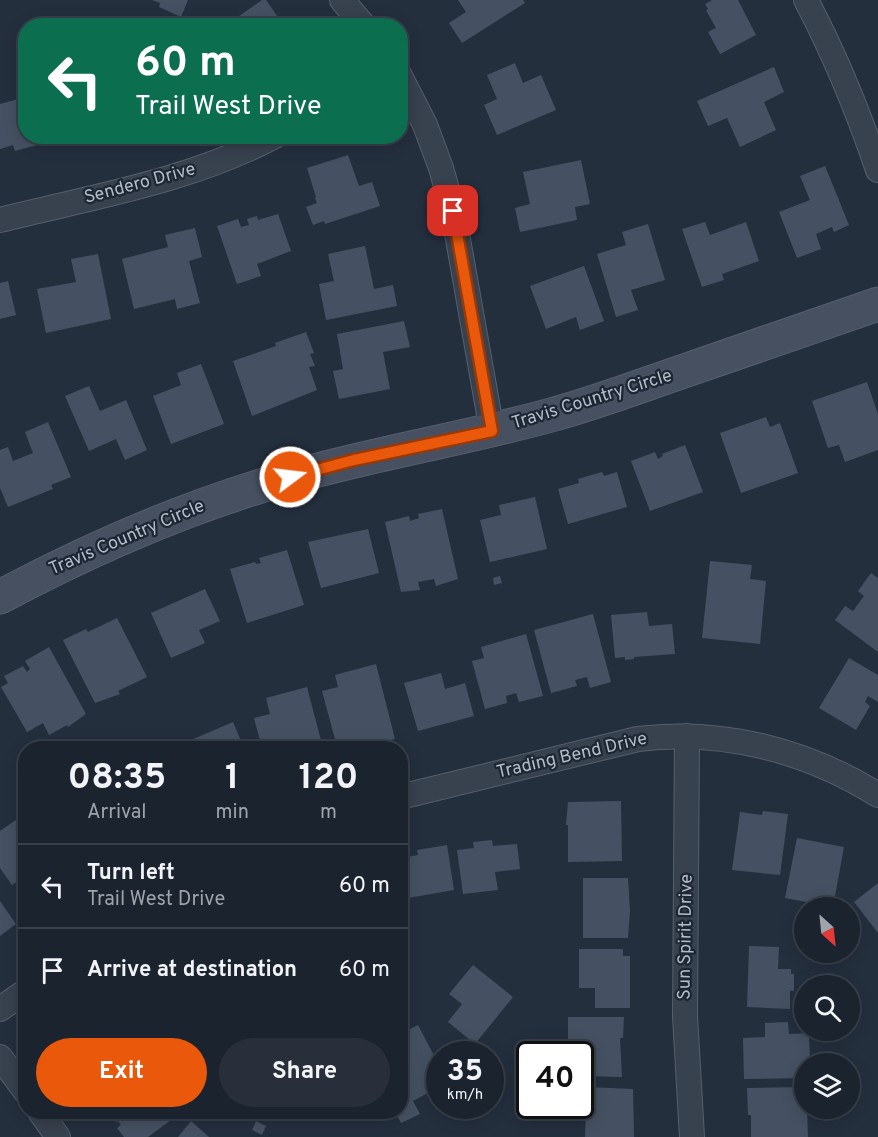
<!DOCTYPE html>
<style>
body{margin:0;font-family:Overpass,sans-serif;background:#282f3a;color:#f1f3f6;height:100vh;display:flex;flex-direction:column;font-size:22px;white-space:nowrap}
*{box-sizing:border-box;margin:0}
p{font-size:20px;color:#a0a4aa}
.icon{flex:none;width:33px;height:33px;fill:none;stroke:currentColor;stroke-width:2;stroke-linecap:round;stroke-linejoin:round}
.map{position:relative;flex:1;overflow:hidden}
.panel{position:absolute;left:18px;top:741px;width:390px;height:378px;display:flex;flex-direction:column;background:#1b232e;border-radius:24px;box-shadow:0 3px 15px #0003,0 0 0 2px #39404a}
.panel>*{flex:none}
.guide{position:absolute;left:18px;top:18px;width:390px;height:126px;border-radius:24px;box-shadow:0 3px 15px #0003,0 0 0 2px #39404a;background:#0b6e4f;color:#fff;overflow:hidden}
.needle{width:39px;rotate:153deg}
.buttons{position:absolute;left:794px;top:897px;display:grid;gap:12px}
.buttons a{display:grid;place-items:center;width:66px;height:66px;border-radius:50%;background:#1b232e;box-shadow:0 3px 15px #0003,0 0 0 2px #39404a;font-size:30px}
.speed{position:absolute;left:426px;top:1041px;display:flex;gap:12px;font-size:30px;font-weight:700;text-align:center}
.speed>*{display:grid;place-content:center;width:78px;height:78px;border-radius:50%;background:#1b232e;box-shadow:0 3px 15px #0003,0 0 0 2px #39404a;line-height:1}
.speed small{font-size:15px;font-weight:400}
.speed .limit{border:3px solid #111;border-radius:9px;background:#fff;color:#111}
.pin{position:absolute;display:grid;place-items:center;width:51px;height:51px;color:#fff;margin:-26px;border-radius:12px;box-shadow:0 3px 9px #0006}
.me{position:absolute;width:66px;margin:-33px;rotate:75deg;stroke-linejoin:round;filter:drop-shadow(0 0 4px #0008)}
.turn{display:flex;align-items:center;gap:21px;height:126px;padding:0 18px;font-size:27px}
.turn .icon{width:78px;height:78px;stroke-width:2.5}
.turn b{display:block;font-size:42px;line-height:51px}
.eta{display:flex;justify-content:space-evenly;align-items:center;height:102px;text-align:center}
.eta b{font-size:36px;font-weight:700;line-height:42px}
.cta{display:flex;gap:12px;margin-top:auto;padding:12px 18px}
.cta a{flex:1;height:69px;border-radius:36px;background:#ea580c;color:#fff;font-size:24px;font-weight:700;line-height:69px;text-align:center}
.cta a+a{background:#282f3a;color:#f1f3f6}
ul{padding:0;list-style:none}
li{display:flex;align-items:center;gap:18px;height:84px;padding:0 18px;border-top:2px solid #39404a}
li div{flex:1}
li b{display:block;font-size:22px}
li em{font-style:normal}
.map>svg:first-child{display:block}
</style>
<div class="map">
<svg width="878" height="1137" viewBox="0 0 878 1137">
<rect width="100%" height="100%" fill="#242f3e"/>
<g fill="#455162">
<polygon points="152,0 188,0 181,17 159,7 160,3"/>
<polygon points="262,0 266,0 284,26 225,26"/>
<polygon points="458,0 523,0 525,3 462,43 449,23 466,12"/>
<polygon points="712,0 738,0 756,35 720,54 708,32 716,28 706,10 708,9 705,4"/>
<polygon points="515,63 523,83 541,75 556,110 497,135 484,105 497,99 487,75"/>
<polygon points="774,67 784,92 764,102 776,130 740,147 727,118 708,126 697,101"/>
<polygon points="26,97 26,136 43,136 45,143 15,151 13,145 0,149 0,104"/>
<polygon points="348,155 359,186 372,182 380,206 325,224 324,221 313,225 306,207 317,203 315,198 316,197 307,168"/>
<polygon points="581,160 590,204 575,207 577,220 520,232 515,208 530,204 523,172"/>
<polygon points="825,166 849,225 834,232 832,227 816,234 821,249 797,258 779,212 810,200 800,176"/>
<polygon points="278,214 291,251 257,264 261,276 237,284 217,226 238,219 241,227 249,225 247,219 257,216 258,220"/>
<polygon points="705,222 710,235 746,222 759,261 722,274 724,280 702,287 682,229"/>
<polygon points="648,224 665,280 631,290 638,310 616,317 597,254 626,245 622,232"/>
<polygon points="195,228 202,257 189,261 200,303 177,309 175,299 134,309 122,259 168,247 165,235"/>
<polygon points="365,246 374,289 393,285 397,306 326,320 319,284 334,281 328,254"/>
<polygon points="98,254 111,319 46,333 37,289 76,282 71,259"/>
<polygon points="584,266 604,321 580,330 576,317 546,329 530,286"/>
<polygon points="8,281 16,315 0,319 0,283"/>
<polygon points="404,321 410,347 383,352 390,389 339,399 333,371 343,369 337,334"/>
<polygon points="306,332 314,353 310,354 315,366 309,367 317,390 252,416 233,361 276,346 275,343"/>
<polygon points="201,364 224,424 171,444 153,396 181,385 177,373"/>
<polygon points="867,382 878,414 878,450 845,462 839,445 828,448 812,401"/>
<polygon points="89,386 100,411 126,400 147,450 125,460 116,439 89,451 65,396"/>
<polygon points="766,417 770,427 780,423 798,473 741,493 720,433"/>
<polygon points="48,422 71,477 51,485 53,489 8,507 0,488 0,450 8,447 13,461 33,453 25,432"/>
<polygon points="685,445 703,492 650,511 631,461 655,452 658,459 663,456 662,454"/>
<polygon points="602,472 604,476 617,472 627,507 568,524 558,489 579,483 578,479"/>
<polygon points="535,497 547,549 490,562 480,520 501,515 499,505"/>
<polygon points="442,509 458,579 436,586 434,579 418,582 420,590 401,592 385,522 409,516 410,521 419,518 418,514"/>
<polygon points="368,529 379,573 321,588 308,542"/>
<polygon points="287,550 304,605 247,623 230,569 255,562 256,564 261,563 259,558"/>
<polygon points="710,561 752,565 750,579 766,581 760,644 702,638"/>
<polygon points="871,573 878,578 878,652 835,620 845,606 853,611 864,596 858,591"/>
<polygon points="500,576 502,583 494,585 493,578"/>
<polygon points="205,589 220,621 199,630 205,643 171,658 151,613"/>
<polygon points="647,612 649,626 672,624 675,654 634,657 634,659 625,660 625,657 615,658 611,615"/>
<polygon points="593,614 611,682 590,688 587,677 575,680 577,686 551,693 534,630"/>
<polygon points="117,618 147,677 118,691 120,694 95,703 63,640 86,629 88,632"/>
<polygon points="526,634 543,696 519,702 516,693 506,696 507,703 485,709 472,661 484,658 481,647"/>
<polygon points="49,647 86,714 68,727 67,725 49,735 43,723 27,732 1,687 8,683 4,676 23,666 27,672 30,669 25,661"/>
<polygon points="849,658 878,675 878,702 868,696 865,702 870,706 856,730 819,708"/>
<polygon points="376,664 395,739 357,748 344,748 342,741 336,743 322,691 338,687 335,675"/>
<polygon points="441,673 445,689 465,683 474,716 418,731 404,683"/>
<polygon points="307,687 323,748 262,748 254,718 270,714 266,698"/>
<polygon points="233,722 244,748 178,748 177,746"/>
<polygon points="621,801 622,861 568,862 568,825 566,825 568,802"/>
<polygon points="763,811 788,814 780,875 732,870 740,812 762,815"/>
<polygon points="26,813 26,875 12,885 0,868 0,831"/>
<polygon points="797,838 844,847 833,907 785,898"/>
<polygon points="492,840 493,846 517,844 520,869 495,872 498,890 463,894 457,850 474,848 473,842"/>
<polygon points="447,845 454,890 408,898 401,858 418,855 417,850"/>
<polygon points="583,878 628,878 630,911 628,938 583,938"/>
<polygon points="878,883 878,933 854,902"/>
<polygon points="0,901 16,924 0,936"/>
<polygon points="749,946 779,947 778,969 791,969 791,974 794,974 794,991 790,991 790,1009 747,1007"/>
<polygon points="579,949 623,949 623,956 630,956 630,1008 595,1008 595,988 579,988"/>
<polygon points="473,965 513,997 475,1044 448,1022 462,1004 449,994"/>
<polygon points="568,1017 624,1017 623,1038 620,1038 622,1077 580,1076 580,1054 568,1054"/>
<polygon points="788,1022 789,1034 809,1033 810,1064 804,1064 804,1078 744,1079 743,1038 765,1037 765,1023"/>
<polygon points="418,1025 440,1067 440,1105 436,1107 428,1093 413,1101 420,1114 401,1123 395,1112 400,1112 400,1034"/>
<polygon points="587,1087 633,1089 634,1137 585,1137"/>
<polygon points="804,1087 804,1108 807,1108 808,1137 751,1137 751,1115 748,1115 747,1088"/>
<polygon points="110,1112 182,1112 148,1137 124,1137 117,1128 121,1125 118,1121 116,1122 108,1113"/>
<polygon points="191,1121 209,1137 178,1137"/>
<polygon points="256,1121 266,1126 262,1135 252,1130"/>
</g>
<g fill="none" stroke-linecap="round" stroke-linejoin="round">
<g stroke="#565f6c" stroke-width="26">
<g id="street">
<polyline points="342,0 364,26"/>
<path d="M806,0c29,55 52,111 72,170"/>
<polyline points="400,76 425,125 441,168 453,211 492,431"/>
<path d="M0,220c92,-23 190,-39 275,-84"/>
<polyline points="687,736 685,1016 692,1137"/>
<path d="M400,797l238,-58c85,-10 168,11 240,56"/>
<polyline points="0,1009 26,991"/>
<polyline points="0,1057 26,1092"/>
<polyline points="40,1112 58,1137"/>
</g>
</g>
<g stroke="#565f6c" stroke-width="35">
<path id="secondary" d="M0,597c92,-49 188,-91 288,-119 87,-25 176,-39 263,-63 45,-12 89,-29 133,-44 65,-22 129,-45 194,-67"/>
</g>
<use href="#street" stroke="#38414e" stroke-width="24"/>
<use href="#secondary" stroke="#465061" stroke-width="33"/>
</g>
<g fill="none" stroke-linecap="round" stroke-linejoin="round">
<g stroke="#983908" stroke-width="15">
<polyline id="route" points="290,477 354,460 492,431 453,211"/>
</g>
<use href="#route" stroke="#ea580c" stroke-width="10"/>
</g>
<g text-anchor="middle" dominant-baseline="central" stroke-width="4.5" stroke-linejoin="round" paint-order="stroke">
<g font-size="18" fill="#b4bcc9" stroke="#1d2633">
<text transform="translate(140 184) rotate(-15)">Sendero Drive</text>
<text transform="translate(592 400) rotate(-17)">Travis Country Circle</text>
<text transform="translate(127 538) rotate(-23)">Travis Country Circle</text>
<text transform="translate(572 756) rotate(-13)">Trading Bend Drive</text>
<text transform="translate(686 937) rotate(-89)">Sun Spirit Drive</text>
</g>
</g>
</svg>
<div class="buttons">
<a><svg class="needle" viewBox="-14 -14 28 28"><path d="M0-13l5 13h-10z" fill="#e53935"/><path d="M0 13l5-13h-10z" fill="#a0a4aa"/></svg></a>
<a><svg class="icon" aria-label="search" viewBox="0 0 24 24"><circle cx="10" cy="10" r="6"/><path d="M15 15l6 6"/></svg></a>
<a><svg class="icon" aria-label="layers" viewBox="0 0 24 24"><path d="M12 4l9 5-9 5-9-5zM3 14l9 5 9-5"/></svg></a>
</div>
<div class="speed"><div>35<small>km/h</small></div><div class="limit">40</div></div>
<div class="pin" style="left:453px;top:211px;background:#d93025"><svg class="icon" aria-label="arrive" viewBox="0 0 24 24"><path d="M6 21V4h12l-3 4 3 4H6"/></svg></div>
<svg class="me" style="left:290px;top:477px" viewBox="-20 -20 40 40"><circle r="17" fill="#ea580c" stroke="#fff" stroke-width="3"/><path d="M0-11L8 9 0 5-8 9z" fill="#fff"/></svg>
<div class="guide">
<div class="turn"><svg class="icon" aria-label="left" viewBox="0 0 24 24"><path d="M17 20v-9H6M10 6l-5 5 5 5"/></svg><div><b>60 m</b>Trail West Drive</div></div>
</div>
<section class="panel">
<div class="eta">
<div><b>08:35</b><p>Arrival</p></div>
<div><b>1</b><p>min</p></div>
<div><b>120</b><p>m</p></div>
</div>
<ul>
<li><svg class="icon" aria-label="left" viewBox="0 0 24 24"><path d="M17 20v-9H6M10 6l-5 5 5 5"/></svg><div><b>Turn left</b><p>Trail West Drive</p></div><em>60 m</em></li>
<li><svg class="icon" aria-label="arrive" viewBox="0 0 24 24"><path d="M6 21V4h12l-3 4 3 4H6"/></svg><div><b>Arrive at destination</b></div><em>60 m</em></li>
</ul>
<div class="cta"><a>Exit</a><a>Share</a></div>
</section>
</div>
